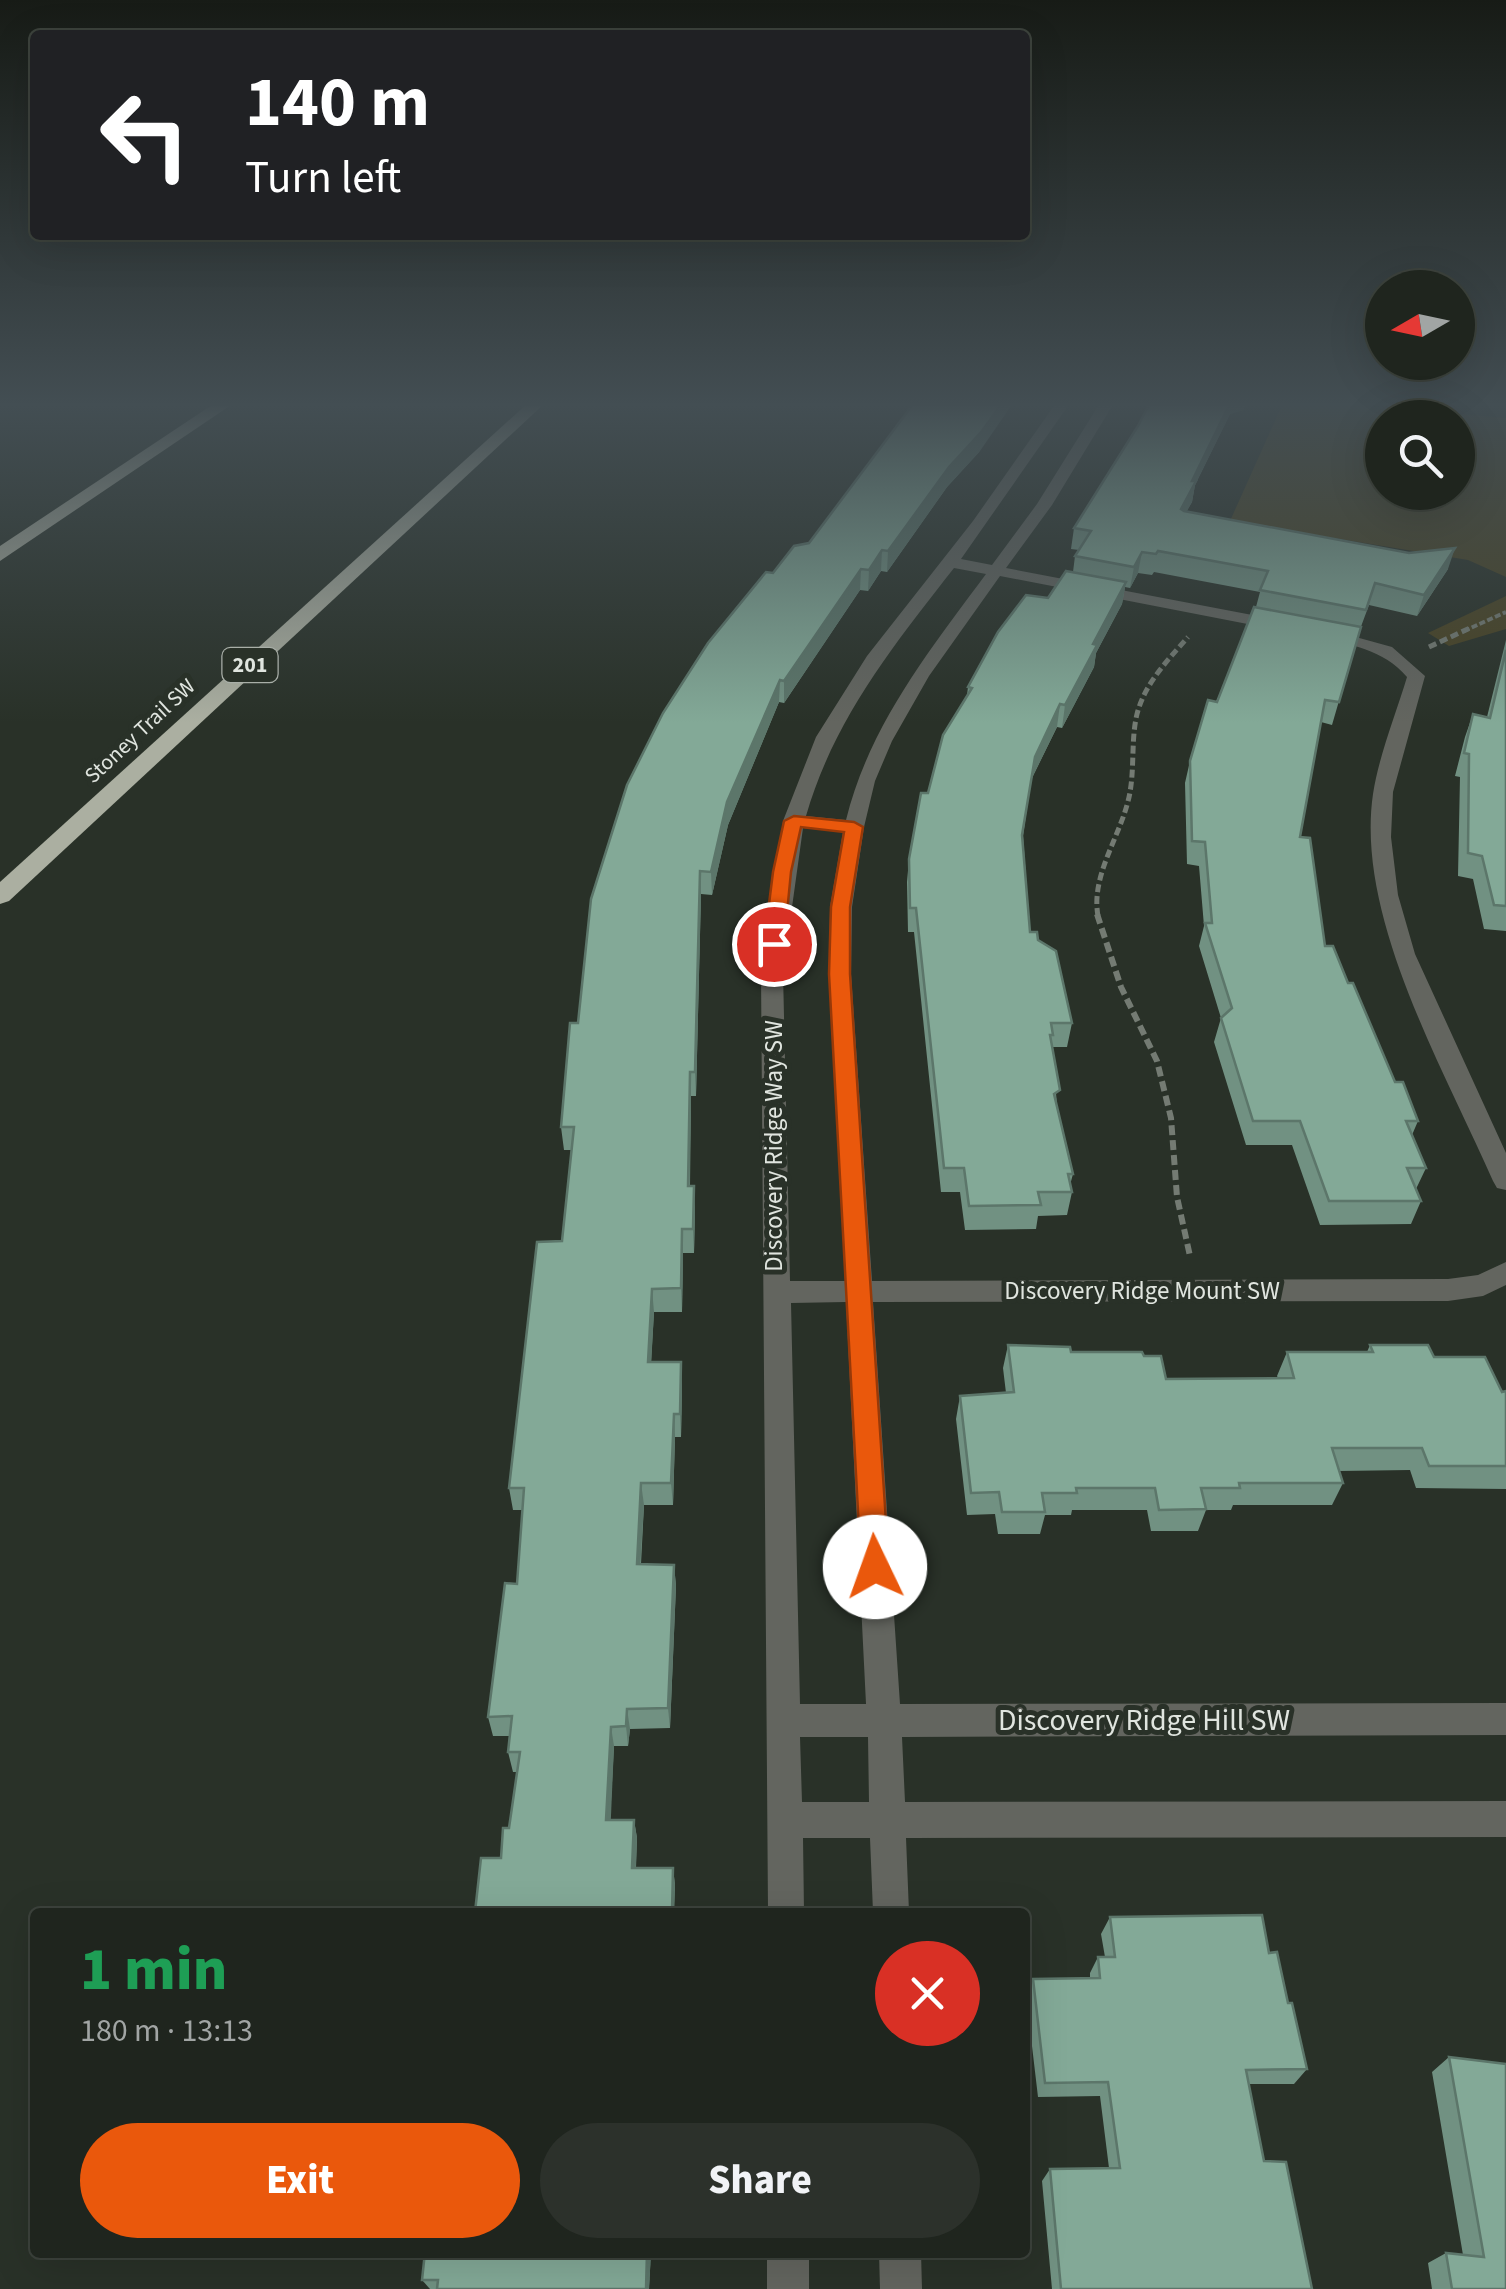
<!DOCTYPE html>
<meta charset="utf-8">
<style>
body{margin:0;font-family:"Source Sans 3",sans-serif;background:#2c312b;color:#f1f3f6;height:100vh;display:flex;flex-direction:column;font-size:38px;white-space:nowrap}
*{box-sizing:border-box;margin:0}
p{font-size:32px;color:#a1a5a4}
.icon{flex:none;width:55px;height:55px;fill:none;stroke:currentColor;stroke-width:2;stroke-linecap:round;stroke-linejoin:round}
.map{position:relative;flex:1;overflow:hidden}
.panel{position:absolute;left:30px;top:1908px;width:1000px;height:350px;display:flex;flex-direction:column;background:#1f251e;border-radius:10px;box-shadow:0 10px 40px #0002,0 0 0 2px #3c423c}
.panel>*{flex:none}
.hud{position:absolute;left:30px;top:30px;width:1000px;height:210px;border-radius:10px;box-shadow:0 10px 40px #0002,0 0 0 2px #3c423c;background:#202124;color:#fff;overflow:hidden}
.needle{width:65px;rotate:261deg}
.buttons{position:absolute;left:1365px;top:270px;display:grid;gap:20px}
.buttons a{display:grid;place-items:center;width:110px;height:110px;border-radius:50%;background:#1f251e;box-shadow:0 10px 40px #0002,0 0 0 2px #3c423c;font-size:50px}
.pin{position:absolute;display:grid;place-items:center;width:85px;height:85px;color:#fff;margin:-42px;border:5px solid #fff;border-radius:50%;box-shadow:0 2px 10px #0007}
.me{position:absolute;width:110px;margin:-55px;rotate:357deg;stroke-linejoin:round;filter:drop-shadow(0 0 8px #0008)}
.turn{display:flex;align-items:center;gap:35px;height:210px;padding:0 50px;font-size:45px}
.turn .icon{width:130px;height:130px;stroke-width:2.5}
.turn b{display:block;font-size:70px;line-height:85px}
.round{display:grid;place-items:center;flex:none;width:105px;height:105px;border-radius:52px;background:#2c312b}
.head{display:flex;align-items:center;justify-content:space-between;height:170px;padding:0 50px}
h1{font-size:60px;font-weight:800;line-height:75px;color:#1e9e55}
.button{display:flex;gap:20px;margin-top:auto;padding:20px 50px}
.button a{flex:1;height:115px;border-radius:60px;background:#ea580c;color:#fff;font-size:40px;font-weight:800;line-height:115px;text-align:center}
.button a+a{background:#2c312b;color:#f1f3f6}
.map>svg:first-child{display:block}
</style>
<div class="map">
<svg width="1506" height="2289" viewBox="0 0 1506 2289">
<rect width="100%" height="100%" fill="#293128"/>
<g fill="#494323" fill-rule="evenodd">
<path d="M1283,403h49l174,15v159l-38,-17 -238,-39zM1382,418h76v74h-76z"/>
<polygon points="1506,596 1506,629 1449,646 1428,633"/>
</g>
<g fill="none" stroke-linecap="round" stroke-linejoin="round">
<polyline stroke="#747b73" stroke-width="4" stroke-dasharray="6 2.5" stroke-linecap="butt" points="1464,631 1506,612"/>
<g stroke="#747b73" stroke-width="5" stroke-dasharray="8 4" stroke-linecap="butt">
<polyline points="1429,647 1470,628"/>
<path d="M1098,916c-7,-38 19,-75 29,-111 9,-30 3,-62 10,-91 8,-31 31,-54 51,-77"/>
</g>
<polyline stroke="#747b73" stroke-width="6" stroke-dasharray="10 5" stroke-linecap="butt" points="1097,914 1121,987 1157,1061 1171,1118 1177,1197 1190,1256"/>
<g fill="#63655f" fill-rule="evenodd">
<path d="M1056,403h14l-109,156 31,6 45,-61 63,-101h14l-62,102 -46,63 273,52 9,5 -9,5 -279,-54 -71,100 -37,65 -17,40 -11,46 -12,80 -1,67 21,307 576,-2 30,-4 28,-13v23l-23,11 -35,5 -575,1 27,402 606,-1v32l-604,2 3,65 601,-1v36l-600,1 3,74h-36l-3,-74h-67l1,74h-36l-7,-940 22,-151 33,-84 51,-81 106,-135zM954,568l32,6c-57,77 -117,152 -140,246l-40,-4c28,-97 87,-170 148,-248zM803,828l40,4 -13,75 -1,67 16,307h-55l-7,-309zM846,1302l20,402h-66l-9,-401zM800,1737h68l1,65h-67z"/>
<path d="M1323,628l69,19 33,29 -32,116 -2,45 7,58 17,59 91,199v37l-9,-2 -4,-7c-49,-112 -138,-264 -120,-387 6,-39 23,-80 34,-117 -24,-28 -56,-32 -90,-40v-8z"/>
<rect x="767" y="2252" width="42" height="37"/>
<polygon points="879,2252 921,2252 922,2289 880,2289"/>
</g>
<g fill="#abafa1" fill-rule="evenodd">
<polygon points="215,403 234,403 0,561 0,546"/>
<polygon points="528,403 545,403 9,901 0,904 0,882"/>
</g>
</g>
<g fill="#719182">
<polygon points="1150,403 1246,403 1243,410 1230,414 1195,485 1192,502 1186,512 1448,569 1417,616 1369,605 1359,632 1332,725 1321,722 1300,837 1325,946 1348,983 1395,1082 1418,1121 1412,1135 1426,1168 1416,1189 1421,1201 1411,1224 1320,1225 1292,1145 1246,1145 1214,1042 1221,1018 1199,946 1204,926 1199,866 1187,864 1185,783 1190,761 1217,702 1256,607 1260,592 1154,572 1152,575 1138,573 1130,588 1125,587 1122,604 1096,653 1094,667 1062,728 1057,727 1031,780 1023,836 1030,932 1038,940 1072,1023 1067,1047 1052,1047 1057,1105 1073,1174 1070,1185 1072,1192 1067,1215 1038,1216 1036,1229 965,1230 960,1192 941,1192 914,932 908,932 907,882 909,859 928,793 967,695 968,687 1073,572 1075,556 1079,550 1071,549 1074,528 1138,426"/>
<polygon points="980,451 947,487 887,572 881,571 868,591 860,590 784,703 779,702 728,825 712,895 701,894 696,1096 691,1096 690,1186 695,1209 694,1253 683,1253 682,1312 654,1312 651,1362 682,1385 681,1437 675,1437 673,1505 644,1505 641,1564 674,1565 676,1586 670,1728 630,1729 628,1746 614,1746 610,1820 634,1820 637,1838 636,1868 673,1868 675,1885 674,1912 475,1912 501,1858 509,1828 517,1772 513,1772 508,1752 509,1736 493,1736 488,1717 517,1584 522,1510 513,1510 509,1488 562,1241 571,1150 564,1150 561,1127 578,1023 773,573 809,543"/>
<polygon points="1506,640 1506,931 1484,929 1473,879 1458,876 1460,777 1455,776 1465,737 1473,714 1487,717"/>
<polygon points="1008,1345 1071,1352 1144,1356 1166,1379 1278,1378 1277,1376 1287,1352 1367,1352 1370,1345 1434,1357 1502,1392 1506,1391 1506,1489 1416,1488 1410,1470 1339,1471 1343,1483 1332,1505 1233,1505 1231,1510 1206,1510 1198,1531 1151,1531 1147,1510 1072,1510 1071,1515 1045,1515 1040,1534 998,1534 995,1514 967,1515 956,1419 960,1396 1006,1393 1003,1368"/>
<polygon points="1110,1917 1269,1953 1288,2003 1307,2069 1294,2084 1249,2084 1264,2161 1312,2289 1052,2289 1042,2181 1050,2169 1109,2168 1100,2096 1038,2097 1026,1995 1033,1979 1090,1978 1090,1973 1098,1957 1105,1957 1101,1934"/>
<polygon points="1449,2057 1506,2289 1432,2289 1428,2263 1446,2253 1463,2255 1432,2072"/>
<polygon points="651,2252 649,2289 430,2289 422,2280"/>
</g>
<g fill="#5c766a">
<polygon points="1002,403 1013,403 980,451 947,487 887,572 888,551 949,467"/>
<polygon points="1230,403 1246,403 1243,410 1230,414 1195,485 1192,502 1177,529 1181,509 1192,481"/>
<polygon points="1455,548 1448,569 1417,616 1424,595"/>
<polygon points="882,550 881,571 868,591 869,570"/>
<polygon points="1142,552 1138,573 1130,588 1134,567"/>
<polygon points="861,569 860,590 784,703 784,681"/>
<polygon points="1126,582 1122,604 1096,653 1094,667 1062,728 1065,705 1093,644"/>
<polygon points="780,680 779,702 728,825 712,895 711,872 727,802"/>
<polygon points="1060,704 1057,727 1031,780 1035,757"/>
<polygon points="700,871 701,894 696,1096 695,1072"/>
<polygon points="690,1072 691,1096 689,1209 688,1186"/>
<polygon points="694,1186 695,1209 694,1253 693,1229"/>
<polygon points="682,1229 683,1253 682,1312 681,1288"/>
<polygon points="652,1289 654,1312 650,1385 648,1362"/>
<polygon points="681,1362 682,1385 681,1437 680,1414"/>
<polygon points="674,1414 675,1437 673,1505 671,1483"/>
<polygon points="641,1483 644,1505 639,1586 637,1564"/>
<polygon points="674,1565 676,1586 670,1728 668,1708"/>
<polygon points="627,1709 630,1729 628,1746 626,1726"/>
<polygon points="611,1727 614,1746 610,1839 606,1820"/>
<polygon points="634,1820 637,1838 635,1886 632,1868"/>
<polygon points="673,1868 675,1885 674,1912 672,1912"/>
<polygon points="647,2252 651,2252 649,2289 646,2289"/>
</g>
<g fill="#83a997" stroke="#5c766a" stroke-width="2.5">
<polygon points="914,403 1002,403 982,431 949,467 888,551 882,550 869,570 861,569 784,681 780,680 727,802 711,872 700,871 695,1072 690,1072 688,1186 694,1186 693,1229 682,1229 681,1288 652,1289 648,1362 681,1362 680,1414 674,1414 671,1483 641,1483 637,1564 674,1565 668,1708 627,1709 626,1726 611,1727 606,1820 634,1820 632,1868 673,1868 672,1912 475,1912 481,1858 501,1858 503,1828 509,1828 520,1752 508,1752 512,1716 488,1717 505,1583 517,1584 524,1488 509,1488 537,1242 562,1241 574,1127 561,1127 570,1023 578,1023 591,899 627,785 663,713 708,643 766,572 773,573 794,546 809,543"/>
<polygon points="1150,403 1230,403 1192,481 1196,481 1181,509 1184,511 1409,553 1455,548 1424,595 1375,583 1366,610 1260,590 1268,571 1158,551 1156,554 1142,552 1134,567 1075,556 1091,531 1074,528 1138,426"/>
<polygon points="1066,571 1126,582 1093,644 1097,645 1065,705 1060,704 1035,757 1022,835 1030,932 1037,932 1038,940 1056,951 1072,1023 1051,1023 1053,1035 1050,1035 1060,1090 1054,1094 1073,1174 1068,1174 1072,1192 1038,1192 1041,1205 969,1206 964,1168 944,1168 916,908 910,908 909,859 921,793 928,793 943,735 972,688 968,687 998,632 1026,595 1048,598"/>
<polygon points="1254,607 1361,627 1339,702 1325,700 1300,837 1310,838 1325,946 1333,946 1348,983 1353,983 1395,1082 1403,1082 1418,1121 1406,1121 1426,1168 1407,1168 1421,1201 1329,1201 1300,1121 1253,1121 1221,1018 1232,1008 1205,923 1212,923 1205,842 1192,841 1190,761 1208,700 1217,702"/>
<polygon points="1506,650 1506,906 1494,905 1482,856 1468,853 1469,754 1464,753 1473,714 1490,718"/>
<polygon points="1008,1345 1070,1347 1071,1352 1142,1352 1144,1356 1161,1356 1166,1379 1294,1378 1287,1352 1373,1352 1370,1345 1428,1345 1434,1357 1485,1357 1502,1392 1506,1391 1506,1466 1429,1466 1422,1448 1332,1448 1343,1483 1239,1483 1240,1488 1201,1488 1206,1509 1159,1510 1155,1488 1076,1488 1077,1493 1042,1493 1045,1512 1002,1512 999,1492 971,1493 960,1396 1014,1392"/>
<polygon points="1262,1915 1269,1953 1277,1952 1288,2003 1292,2003 1307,2069 1246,2070 1264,2161 1286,2162 1312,2289 1061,2289 1050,2169 1120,2168 1108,2082 1045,2083 1033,1979 1100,1978 1098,1957 1115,1957 1110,1917"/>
<polygon points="1449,2057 1506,2064 1506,2289 1452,2289 1446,2253 1484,2257"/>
<polygon points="425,2252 647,2252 646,2289 437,2289 438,2280 422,2280"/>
</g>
<linearGradient id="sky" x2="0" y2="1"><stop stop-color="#171b16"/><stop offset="0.56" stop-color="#434e53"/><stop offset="1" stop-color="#434e53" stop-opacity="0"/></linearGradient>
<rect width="1506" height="723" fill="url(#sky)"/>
<polygon fill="#ea580c" stroke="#983908" stroke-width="2.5" points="794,816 854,822 863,827 850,907 850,974 889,1567 885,1576 875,1580 865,1576 861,1567 829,974 831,907 844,832 801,827 791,872 784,944 781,948 767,948 764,944 773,872 784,821"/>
<g text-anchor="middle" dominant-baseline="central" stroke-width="10" stroke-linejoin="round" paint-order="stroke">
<rect fill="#293128" stroke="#a9afa8" stroke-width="2.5" x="222.5" y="648" width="55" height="34" rx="8"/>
<g font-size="22" font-weight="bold" fill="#e0e5df">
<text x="250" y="665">201</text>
</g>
<g font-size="22" fill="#e0e5df" stroke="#293128">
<text transform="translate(140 731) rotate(-43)">Stoney Trail SW</text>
</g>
<g font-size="25" fill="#e0e5df" stroke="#293128">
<text transform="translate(774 1146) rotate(-90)">Discovery Ridge Way SW</text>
<text x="1142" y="1291">Discovery Ridge Mount SW</text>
</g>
<g font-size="30" fill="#e0e5df" stroke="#293128">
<text x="1144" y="1720">Discovery Ridge Hill SW</text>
</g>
</g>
</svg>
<div class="buttons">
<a><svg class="needle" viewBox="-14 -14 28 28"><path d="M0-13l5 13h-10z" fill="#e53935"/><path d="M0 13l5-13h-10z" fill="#a1a5a4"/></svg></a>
<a><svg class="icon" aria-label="search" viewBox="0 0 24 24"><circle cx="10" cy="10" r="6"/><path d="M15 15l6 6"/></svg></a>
</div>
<div class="pin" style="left:774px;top:944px;background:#d93025"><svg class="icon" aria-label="arrive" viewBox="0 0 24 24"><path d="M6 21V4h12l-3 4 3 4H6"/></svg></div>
<svg class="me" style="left:875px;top:1567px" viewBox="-20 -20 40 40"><circle r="19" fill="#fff"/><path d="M0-13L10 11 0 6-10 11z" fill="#ea580c"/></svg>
<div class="hud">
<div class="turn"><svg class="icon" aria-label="left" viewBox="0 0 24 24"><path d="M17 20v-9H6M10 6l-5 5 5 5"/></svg><div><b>140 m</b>Turn left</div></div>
</div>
<section class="panel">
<div class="head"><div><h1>1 min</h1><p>180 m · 13:13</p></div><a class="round" style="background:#d93025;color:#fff"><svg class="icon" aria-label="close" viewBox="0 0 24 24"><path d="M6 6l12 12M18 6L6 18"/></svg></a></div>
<div class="button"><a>Exit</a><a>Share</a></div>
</section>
</div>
